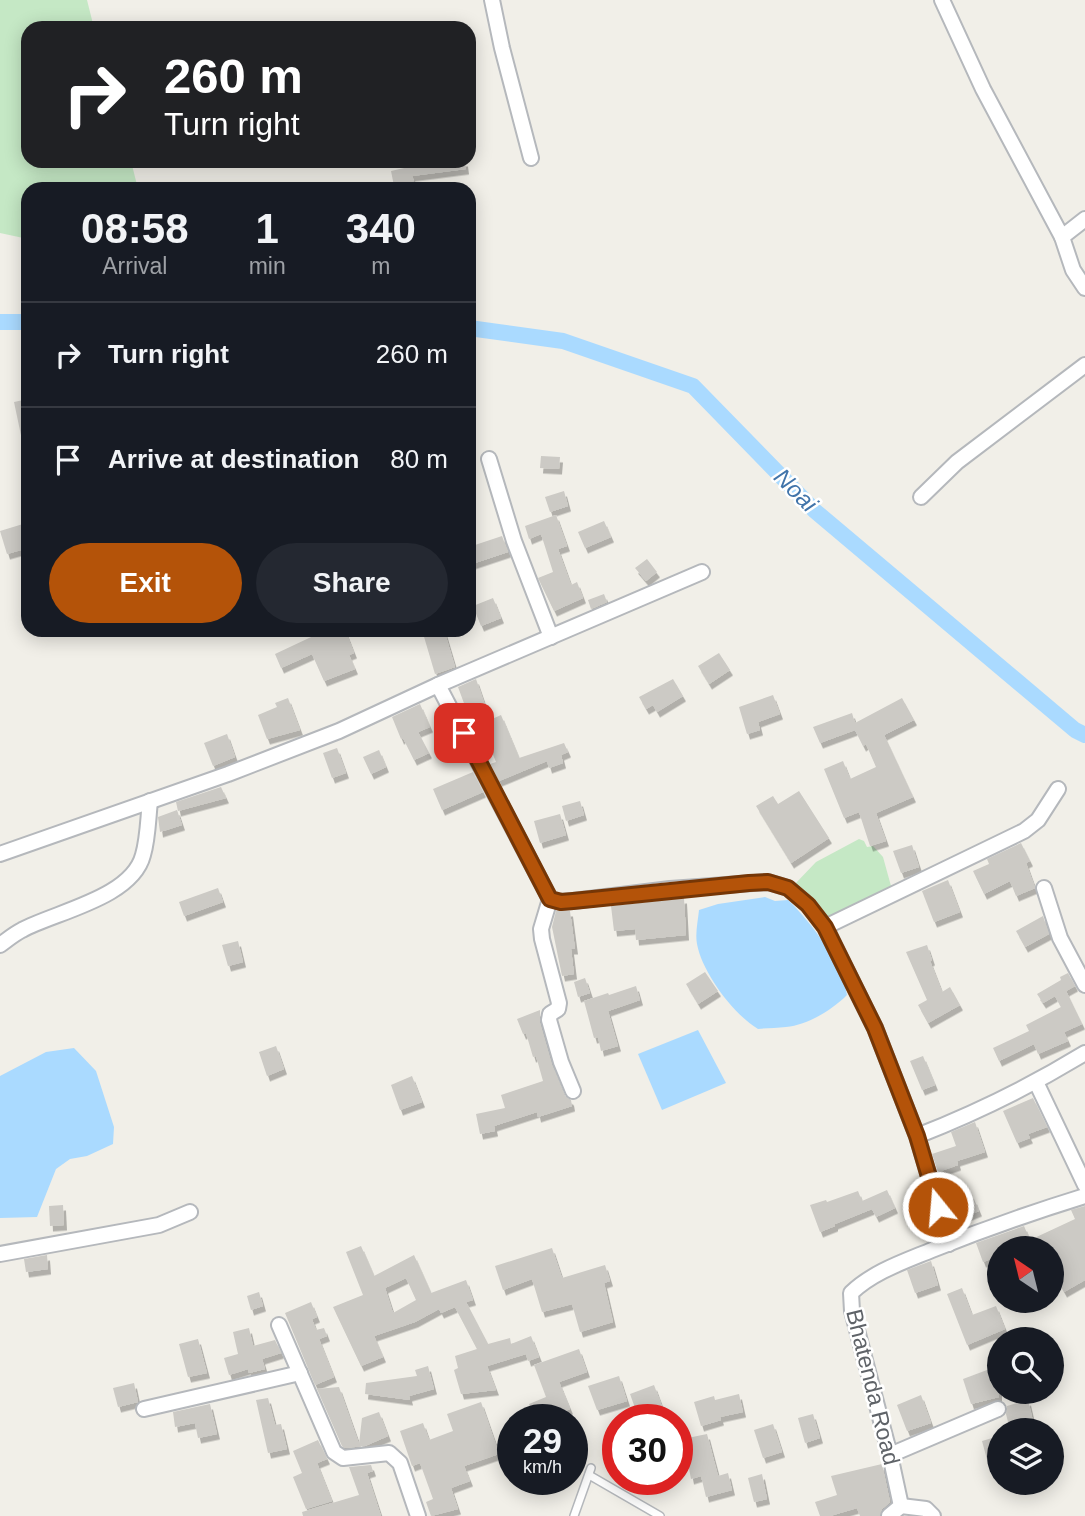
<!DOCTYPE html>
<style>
body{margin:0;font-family:Arial,sans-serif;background:#242831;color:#f1f3f6;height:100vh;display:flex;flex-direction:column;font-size:26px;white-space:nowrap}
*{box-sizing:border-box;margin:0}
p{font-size:23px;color:#9ea1a6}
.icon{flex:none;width:38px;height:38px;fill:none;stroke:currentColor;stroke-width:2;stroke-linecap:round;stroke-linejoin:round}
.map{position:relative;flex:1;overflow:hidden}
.sheet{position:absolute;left:21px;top:182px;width:455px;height:455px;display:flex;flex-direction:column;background:#171b24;border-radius:21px;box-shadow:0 4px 18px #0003}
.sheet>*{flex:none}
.top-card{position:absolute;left:21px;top:21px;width:455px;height:147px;border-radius:21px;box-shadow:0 4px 18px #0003;background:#202124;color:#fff;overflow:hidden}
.needle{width:46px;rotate:325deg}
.buttons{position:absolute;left:987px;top:1236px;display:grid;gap:14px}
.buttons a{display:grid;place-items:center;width:77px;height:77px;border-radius:50%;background:#171b24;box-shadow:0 4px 18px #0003;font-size:35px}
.speed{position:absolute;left:497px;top:1404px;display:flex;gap:14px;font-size:35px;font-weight:700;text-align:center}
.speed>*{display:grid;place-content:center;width:91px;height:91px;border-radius:50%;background:#171b24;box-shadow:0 4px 18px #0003;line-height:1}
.speed small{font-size:18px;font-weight:400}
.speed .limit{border:10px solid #d22;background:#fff;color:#111}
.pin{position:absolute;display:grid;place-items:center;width:60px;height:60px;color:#fff;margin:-30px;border-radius:14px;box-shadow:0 4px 10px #0006}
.me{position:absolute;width:77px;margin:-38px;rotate:343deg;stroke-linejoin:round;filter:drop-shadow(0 0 5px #0008)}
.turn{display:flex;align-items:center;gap:24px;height:147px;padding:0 28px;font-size:32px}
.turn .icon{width:91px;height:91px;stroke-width:2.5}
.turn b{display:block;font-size:49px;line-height:60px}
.eta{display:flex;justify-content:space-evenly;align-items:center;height:119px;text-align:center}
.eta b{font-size:42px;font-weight:800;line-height:49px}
.primary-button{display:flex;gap:14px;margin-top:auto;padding:14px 28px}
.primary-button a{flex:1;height:80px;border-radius:42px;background:#b45309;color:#fff;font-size:28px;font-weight:800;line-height:80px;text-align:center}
.primary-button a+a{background:#242831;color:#f1f3f6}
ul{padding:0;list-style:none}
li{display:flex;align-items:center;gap:21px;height:105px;padding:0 28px;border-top:2px solid #363941}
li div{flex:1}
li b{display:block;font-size:26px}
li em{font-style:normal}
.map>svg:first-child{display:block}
</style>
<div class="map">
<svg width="1085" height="1516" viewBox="0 0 1085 1516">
<defs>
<filter id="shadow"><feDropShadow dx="3" dy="5.5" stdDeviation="0" flood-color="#0004"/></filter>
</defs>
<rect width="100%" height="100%" fill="#f1efe8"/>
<g fill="#c5e8c5">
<polygon points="0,0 87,0 94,28 28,28 28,161 131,161 138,189 28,189 28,239 0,233"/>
<polygon points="859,839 864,841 867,847 873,846 883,857 891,886 903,883 880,897 825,919 795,884 816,862"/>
</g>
<g fill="#aadaff">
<path d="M765,897l10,4 13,-1c23,22 54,63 59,95 -15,15 -39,30 -61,32 -9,1 -19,1 -28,2 -25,-15 -56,-57 -61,-85 -2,-11 1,-23 2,-34l19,-6z"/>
<polygon points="698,1030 726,1083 662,1110 638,1054"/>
<polygon points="74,1048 96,1071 114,1127 113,1144 87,1156 70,1159 56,1169 37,1217 0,1218 0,1076 46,1052"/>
</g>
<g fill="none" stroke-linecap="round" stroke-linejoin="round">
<g stroke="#aadaff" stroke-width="16">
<polyline points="0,322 28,322"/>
<polyline points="469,328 563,341 693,386 815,511 1075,730 1085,735"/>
</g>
</g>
<g fill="#cccac5" fill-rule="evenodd" filter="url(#shadow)">
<polygon points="435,161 465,161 466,169 412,176 414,181 394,186 391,171"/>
<polygon points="28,399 28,440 22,440 14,402"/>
<polygon points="541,456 560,457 559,469 540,468"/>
<polygon points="564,491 568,506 550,512 545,497"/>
<polygon points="556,515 567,546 558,549 571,585 577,582 583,598 554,611 538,578 553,572 541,534 529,539 525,526"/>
<polygon points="604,521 611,537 585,548 578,532"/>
<polygon points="23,524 28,548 7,554 0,531"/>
<polygon points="502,536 508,552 469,565 469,547"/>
<polygon points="647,559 657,572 646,581 635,568"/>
<polygon points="604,594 607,602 591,609 588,600"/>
<polygon points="493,598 501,618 481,626 473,606"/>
<polygon points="326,630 345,630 354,653 349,655 355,669 324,681 312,654 281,668 275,654"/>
<polygon points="422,630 444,630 455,667 435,674"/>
<polygon points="719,653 730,670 709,684 698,666"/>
<polygon points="476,679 490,720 501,715 519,758 564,743 568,752 561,755 563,763 549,768 547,761 499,781 490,764 496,762 472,703 465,706 458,687"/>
<polygon points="673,679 683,696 657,712 653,705 646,709 639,697"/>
<polygon points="773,695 780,714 758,722 760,730 747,734 739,707"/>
<polygon points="288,698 300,730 267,739 258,715 277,707 275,703"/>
<polygon points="902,698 914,720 884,735 913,797 876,813 886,841 870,846 859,812 844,818 824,769 843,761 850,779 876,767 866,744 863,746 855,730 820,743 813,727 852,713 855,723"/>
<polygon points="420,704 430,727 418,732 429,753 414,760 403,738 401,739 392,717"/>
<polygon points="227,734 235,757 213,766 204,743"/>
<polygon points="337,748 346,773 332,778 323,753"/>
<polygon points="379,750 386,767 371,774 363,757"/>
<polygon points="473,772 483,792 442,810 433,789"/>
<polygon points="221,787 226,798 178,811 176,802"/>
<polygon points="799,791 829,838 791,863 756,806 773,796 778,804"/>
<polygon points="580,801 584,815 566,821 562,806"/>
<polygon points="177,810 182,825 160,832 158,817"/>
<polygon points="560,814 566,835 540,843 534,821"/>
<polygon points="1021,843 1030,861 1026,863 1035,888 1016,896 1010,881 984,894 973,871 989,864 987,859"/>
<polygon points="912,845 919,867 901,873 893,851"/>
<polygon points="948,880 960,912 934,922 922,891"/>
<polygon points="218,888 223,902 184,916 179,902"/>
<polygon points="684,898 686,935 636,940 635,929 614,931 611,906"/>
<polygon points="556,911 570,911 575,949 571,949 574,974 562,976 552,927"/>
<polygon points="1043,916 1049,934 1025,947 1016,931"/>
<polygon points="238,941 243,962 228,966 222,945"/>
<polygon points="927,945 932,960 930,961 942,992 950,987 960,1005 928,1023 918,1005 927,1000 906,952"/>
<polygon points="705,972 718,991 698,1004 686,984"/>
<polygon points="1068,973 1075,986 1066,991 1082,1024 1064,1032 1068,1041 1038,1054 1034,1044 999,1061 993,1048 1029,1031 1026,1025 1061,1007 1055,996 1043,1003 1037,994 1061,980 1060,977"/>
<polygon points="585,978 590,993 578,997 574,982"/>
<polygon points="636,986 640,1000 608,1011 618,1046 601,1051 598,1037 594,1038 584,1001 608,993 609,995"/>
<polygon points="540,1010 540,1023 552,1065 564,1095 571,1100 572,1106 538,1117 537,1112 494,1126 495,1131 480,1134 476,1114 505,1108 501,1095 543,1081 536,1056 533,1057 526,1033 523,1034 517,1019"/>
<polygon points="276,1046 284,1069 267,1076 259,1052"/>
<polygon points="923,1056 935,1085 922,1090 910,1061"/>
<polygon points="412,1076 422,1102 400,1110 391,1085"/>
<polygon points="1033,1098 1047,1127 1028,1134 1030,1138 1017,1143 1003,1111"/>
<polygon points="975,1122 985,1152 957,1161 958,1165 938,1172 932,1154 956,1146 951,1132"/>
<polygon points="887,1190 895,1208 876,1217 872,1209 835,1224 835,1226 820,1232 810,1205 826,1200 827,1202 858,1191 862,1201"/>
<polygon points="974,1199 979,1211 954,1221 949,1210"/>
<polygon points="63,1205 64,1225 50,1226 49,1206"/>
<polygon points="1085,1206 1085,1280 1064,1292 1052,1270 1052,1248 999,1248 999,1256 983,1262 976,1243 1024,1226 1030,1240 1075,1219 1071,1210"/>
<path d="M361,1246l13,30 40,-21 17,38 35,-13 7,20 -7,2 22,42 22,-6 1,6 20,-8 8,21 -11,4 -2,-7 -39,12 9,24 -35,4 -7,-24 4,-2 -3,-12 22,-7 -22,-42 -14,6 -2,-4 -24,13 -41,14 9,21 -22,9 -28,-59 30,-12 -17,-43zM406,1278l10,22 -23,13 -8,-25z"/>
<polygon points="552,1248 562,1278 605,1265 610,1281 604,1283 613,1322 580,1332 572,1304 542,1312 532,1279 503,1290 495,1266"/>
<polygon points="47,1255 48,1269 26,1272 24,1259"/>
<polygon points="931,1261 938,1285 915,1293 907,1270"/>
<polygon points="962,1288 972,1315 996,1306 1005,1329 967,1345 947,1294"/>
<polygon points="259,1292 263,1306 251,1310 247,1296"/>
<polygon points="311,1302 317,1317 312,1319 316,1330 324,1328 327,1336 319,1339 334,1377 315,1385 285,1313"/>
<polygon points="249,1328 253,1346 275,1340 281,1353 262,1359 265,1369 249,1373 248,1369 229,1375 224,1358 238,1354 233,1332"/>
<polygon points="198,1339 207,1373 188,1377 179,1344"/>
<polygon points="579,1349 587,1372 559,1382 570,1409 545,1419 535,1419 529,1404 546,1397 534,1365"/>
<polygon points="428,1366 434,1389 409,1396 410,1400 365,1394 366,1383 417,1376 415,1370"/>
<polygon points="995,1367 999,1379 999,1397 971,1404 963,1379"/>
<polygon points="619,1376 627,1401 597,1410 588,1386"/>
<polygon points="134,1383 138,1402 118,1407 113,1388"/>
<polygon points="654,1385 664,1412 639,1419 630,1394"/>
<polygon points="339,1387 359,1444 362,1418 379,1412 388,1436 365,1446 345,1448 342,1446 317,1389"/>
<polygon points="739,1394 743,1412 720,1417 721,1420 701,1426 694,1402 714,1396 715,1400"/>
<polygon points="921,1395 931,1423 907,1431 897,1405"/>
<polygon points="268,1398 275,1425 281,1424 287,1449 268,1453 256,1400"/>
<polygon points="1028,1400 1035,1430 1010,1430 1006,1414 1007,1406"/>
<polygon points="481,1402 499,1454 464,1466 470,1481 451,1488 458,1509 431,1516 426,1502 433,1499 420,1463 412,1466 400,1431 423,1423 429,1440 453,1431 447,1414"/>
<polygon points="210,1404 217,1434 198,1438 195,1423 175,1427 173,1412"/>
<polygon points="813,1414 820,1438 805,1443 798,1418"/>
<polygon points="773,1424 782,1452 763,1458 754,1430"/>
<polygon points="707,1434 718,1476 728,1473 732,1490 706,1497 701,1476 691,1479 687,1458 682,1459 678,1440"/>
<polygon points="999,1436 999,1464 989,1467 982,1441"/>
<polygon points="318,1440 327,1459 317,1463 332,1501 306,1509 293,1477 302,1473 293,1451"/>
<polygon points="882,1464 890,1502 882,1509 880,1516 860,1516 857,1508 830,1516 820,1516 815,1502 837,1495 831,1476"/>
<polygon points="371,1465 373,1471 367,1473 381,1516 303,1516 302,1512 359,1495 349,1467"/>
<polygon points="762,1474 767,1499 754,1502 748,1478"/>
</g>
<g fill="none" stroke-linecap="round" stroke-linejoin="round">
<g stroke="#b5b8bc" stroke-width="10">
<g id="service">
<polyline points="589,1475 660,1516"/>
<polyline points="574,1516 591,1468"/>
</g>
</g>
<g stroke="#b5b8bc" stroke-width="18">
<g id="minor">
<polyline points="492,0 502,48 531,158"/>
<polyline points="942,0 983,89 1062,237"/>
<polyline points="1085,219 1062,237 1073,270 1085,288"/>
<polyline points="489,459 514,541 551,637"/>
<polyline points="921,497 957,462 1085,365"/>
<polyline points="438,685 702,572"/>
<polyline points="0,854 228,774 339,731 438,685 550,899 560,902 573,901 670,889 768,882 788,888 808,905 825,927 875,1028 917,1136 949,1244"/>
<polyline points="1044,888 1060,938 1085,985"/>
<polyline points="550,899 541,929 542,939 559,1003 558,1009 550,1014 549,1020 561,1062 573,1091"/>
<polyline points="825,927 1024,831 1038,820 1058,789"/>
<path d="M0,945c7,-5 14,-11 22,-15 33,-18 110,-32 121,-75 5,-17 5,-36 7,-54"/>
<polyline points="1036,1082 1085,1185"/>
<path d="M917,1136c59,-23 114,-50 168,-83"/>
<polyline points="0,1254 159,1225 190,1212"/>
<polyline points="279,1325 334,1452 343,1458 389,1453 400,1463 418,1516"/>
<polyline points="144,1409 300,1373"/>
<polyline points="890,1455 998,1409"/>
<polyline points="901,1506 926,1509 933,1516"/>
<path d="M889,1516l12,-10 -11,-51 -38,-144 -1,-18c22,-21 52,-31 81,-43 50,-20 101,-38 153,-54"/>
</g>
</g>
<use href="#service" stroke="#fff" stroke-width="7"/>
<use href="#minor" stroke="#fff" stroke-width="14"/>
</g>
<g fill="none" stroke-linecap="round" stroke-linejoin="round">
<g stroke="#753606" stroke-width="18">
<polyline id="route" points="464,733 550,899 561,902 573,901 749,883 768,882 788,888 808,905 825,927 875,1028 917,1136 938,1207"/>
</g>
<use href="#route" stroke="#b45309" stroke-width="12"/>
</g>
<g text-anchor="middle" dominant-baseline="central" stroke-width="5" stroke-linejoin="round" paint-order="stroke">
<g font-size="23" fill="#5f6368" stroke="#fff">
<text transform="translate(873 1387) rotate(76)">Bhatenda Road</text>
</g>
<g font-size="24" font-style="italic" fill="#4174aa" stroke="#fff">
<text transform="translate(796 490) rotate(45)">Noai</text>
</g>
</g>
</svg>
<div class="buttons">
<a><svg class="needle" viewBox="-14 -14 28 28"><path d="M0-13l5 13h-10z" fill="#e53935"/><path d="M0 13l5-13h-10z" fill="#9ea1a6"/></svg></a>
<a><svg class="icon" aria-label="search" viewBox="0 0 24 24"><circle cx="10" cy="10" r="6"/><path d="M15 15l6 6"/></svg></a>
<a><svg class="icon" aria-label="layers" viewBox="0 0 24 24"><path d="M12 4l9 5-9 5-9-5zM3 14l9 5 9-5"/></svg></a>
</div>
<div class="speed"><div>29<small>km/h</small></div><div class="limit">30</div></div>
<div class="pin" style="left:464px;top:733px;background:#d93025"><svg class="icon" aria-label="arrive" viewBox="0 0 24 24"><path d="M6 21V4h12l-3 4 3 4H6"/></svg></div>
<svg class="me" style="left:938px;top:1207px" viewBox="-20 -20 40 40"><circle r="17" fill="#b45309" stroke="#fff" stroke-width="3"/><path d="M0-11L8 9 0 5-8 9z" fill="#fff"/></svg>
<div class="top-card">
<div class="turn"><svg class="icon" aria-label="right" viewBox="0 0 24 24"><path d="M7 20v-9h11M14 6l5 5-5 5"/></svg><div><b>260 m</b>Turn right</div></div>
</div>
<section class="sheet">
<div class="eta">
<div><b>08:58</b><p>Arrival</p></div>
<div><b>1</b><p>min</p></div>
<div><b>340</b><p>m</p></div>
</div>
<ul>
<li><svg class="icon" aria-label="right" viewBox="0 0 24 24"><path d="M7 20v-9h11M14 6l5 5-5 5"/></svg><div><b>Turn right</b></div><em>260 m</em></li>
<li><svg class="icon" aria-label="arrive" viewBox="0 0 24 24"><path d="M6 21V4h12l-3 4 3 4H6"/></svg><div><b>Arrive at destination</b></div><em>80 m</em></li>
</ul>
<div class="primary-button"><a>Exit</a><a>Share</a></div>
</section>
</div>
